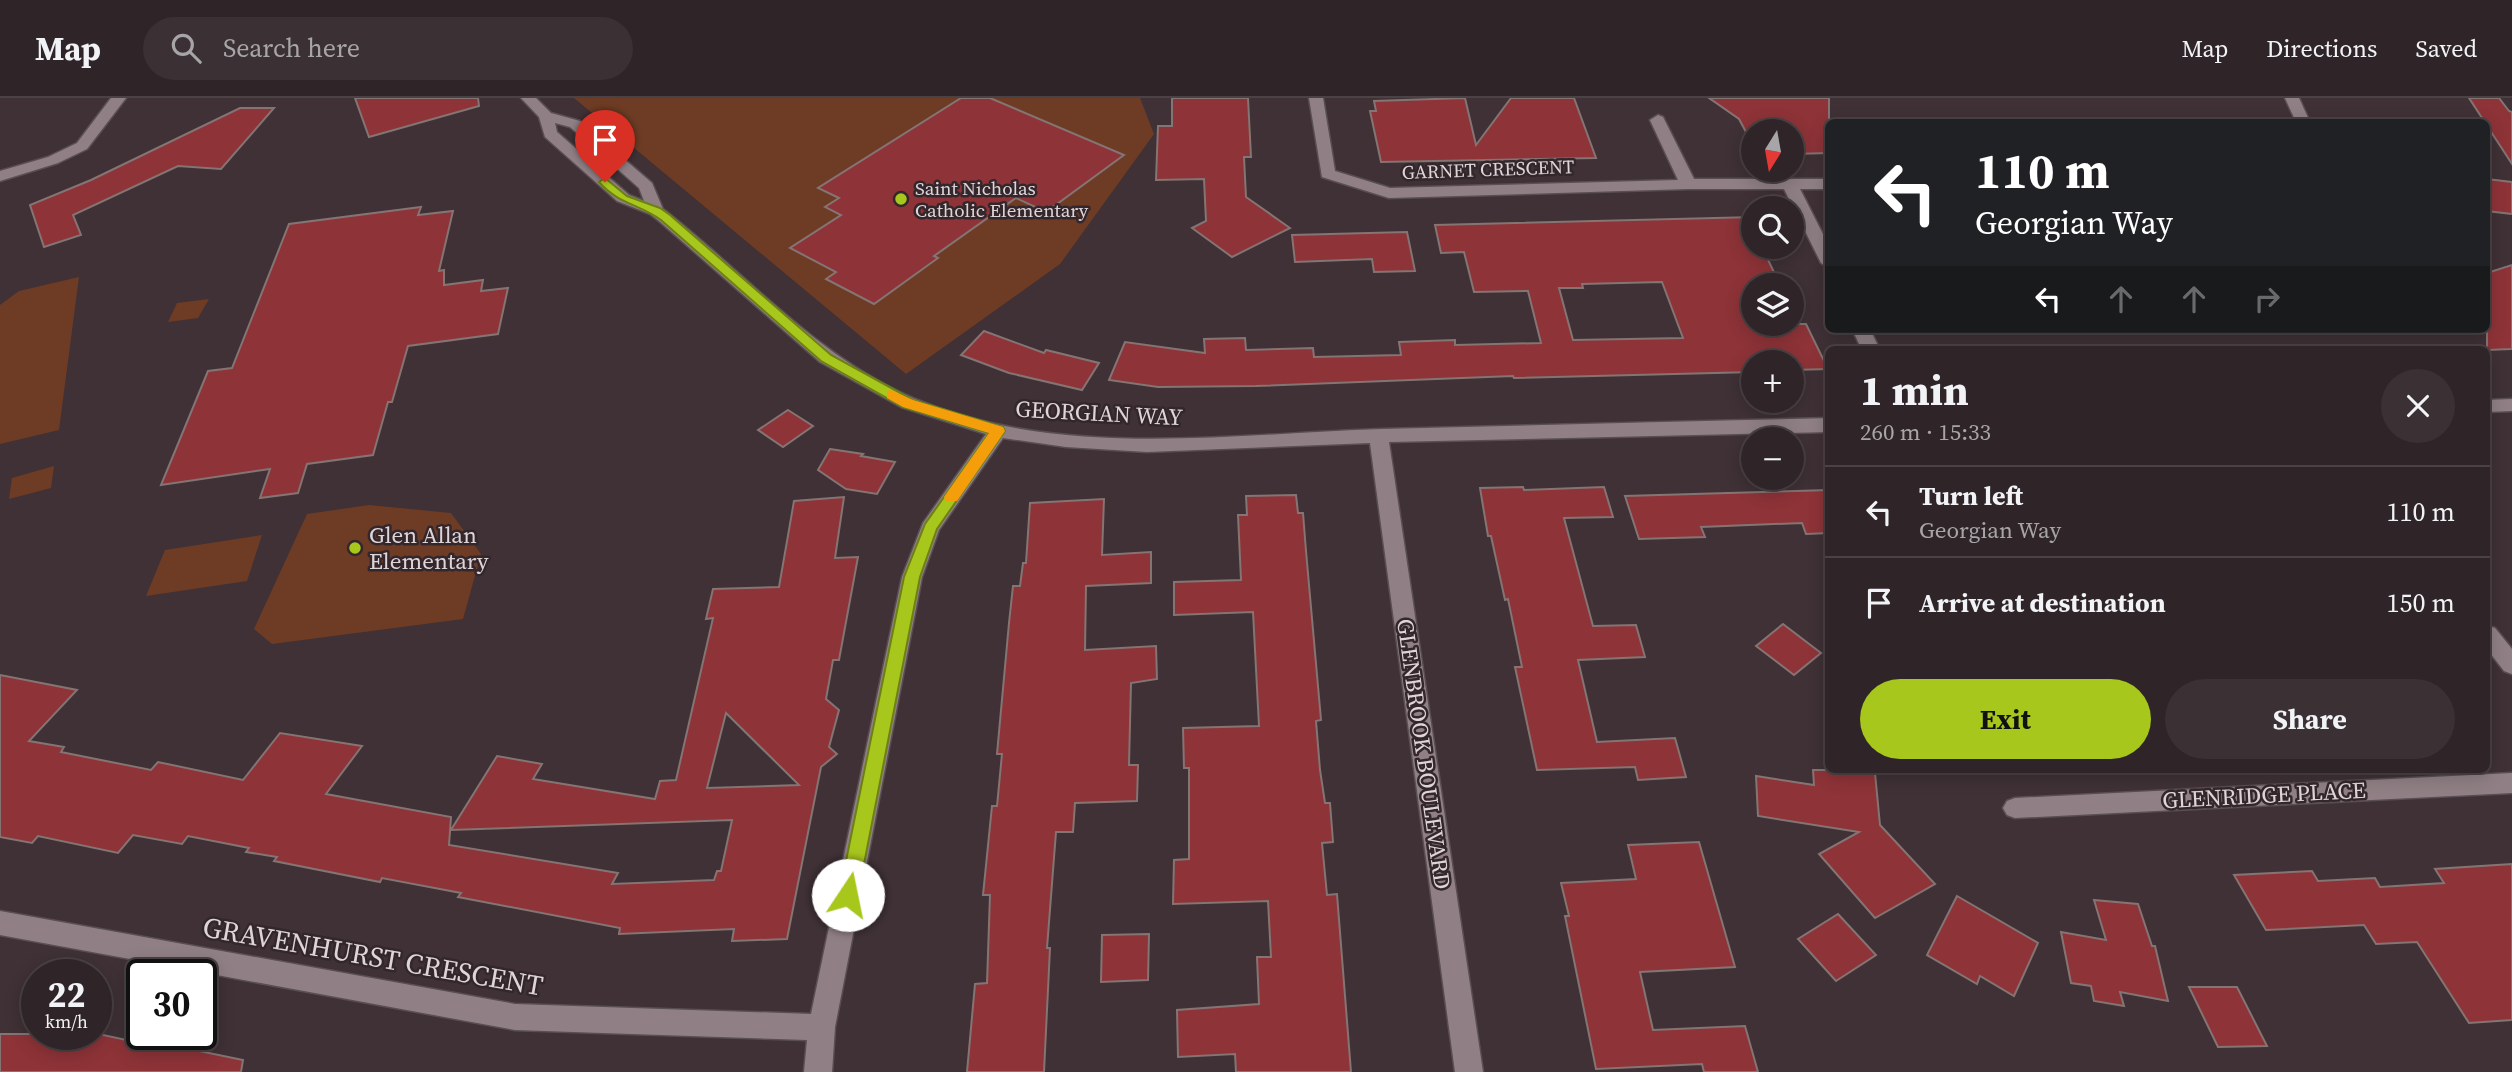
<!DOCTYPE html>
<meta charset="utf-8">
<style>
body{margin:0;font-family:"Source Serif 4",serif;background:#3b3134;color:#f1f3f6;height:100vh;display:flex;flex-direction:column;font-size:26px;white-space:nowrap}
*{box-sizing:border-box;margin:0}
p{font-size:23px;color:#a7a5a8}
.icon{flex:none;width:38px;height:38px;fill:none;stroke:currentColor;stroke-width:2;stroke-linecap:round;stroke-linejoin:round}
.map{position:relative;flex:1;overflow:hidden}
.details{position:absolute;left:1825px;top:248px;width:665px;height:427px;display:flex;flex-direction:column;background:#2f2528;border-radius:10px;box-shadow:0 4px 18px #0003,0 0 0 2px #4a4245}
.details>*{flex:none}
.guide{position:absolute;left:1825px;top:21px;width:665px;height:214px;border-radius:10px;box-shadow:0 4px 18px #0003,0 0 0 2px #4a4245;background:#202124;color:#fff;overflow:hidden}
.needle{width:46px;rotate:191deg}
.controls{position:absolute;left:1741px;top:21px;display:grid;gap:14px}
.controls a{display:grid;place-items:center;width:63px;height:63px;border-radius:50%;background:#2f2528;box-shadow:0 4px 18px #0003,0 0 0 2px #4a4245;font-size:35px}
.speed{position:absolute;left:21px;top:861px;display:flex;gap:14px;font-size:35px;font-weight:700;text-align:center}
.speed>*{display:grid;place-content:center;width:91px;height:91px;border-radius:50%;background:#2f2528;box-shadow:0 4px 18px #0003,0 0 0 2px #4a4245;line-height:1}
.speed small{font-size:18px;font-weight:400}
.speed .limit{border:4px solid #111;border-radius:10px;background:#fff;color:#111}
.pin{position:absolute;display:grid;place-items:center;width:60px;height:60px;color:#fff;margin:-72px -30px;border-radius:50% 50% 50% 0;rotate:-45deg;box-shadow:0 0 7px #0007}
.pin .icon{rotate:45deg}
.me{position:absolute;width:77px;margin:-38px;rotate:11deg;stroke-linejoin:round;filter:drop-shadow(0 0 5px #0008)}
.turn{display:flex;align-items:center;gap:24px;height:147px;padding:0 35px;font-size:32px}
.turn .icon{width:91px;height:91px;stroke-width:2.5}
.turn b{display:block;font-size:49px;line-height:60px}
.lanes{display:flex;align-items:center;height:66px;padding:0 35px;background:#0003;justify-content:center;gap:35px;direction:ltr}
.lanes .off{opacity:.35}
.round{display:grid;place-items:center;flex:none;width:74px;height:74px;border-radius:37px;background:#3b3134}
.summary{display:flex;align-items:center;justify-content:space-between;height:119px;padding:0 35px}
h1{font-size:42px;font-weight:700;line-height:52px}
.button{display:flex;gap:14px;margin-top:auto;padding:14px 35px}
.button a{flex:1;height:80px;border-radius:42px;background:#a8c71d;color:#111;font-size:28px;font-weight:700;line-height:80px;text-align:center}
.button a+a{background:#3b3134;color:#f1f3f6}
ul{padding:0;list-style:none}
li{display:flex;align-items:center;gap:21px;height:91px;padding:0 35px;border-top:2px solid #4a4245}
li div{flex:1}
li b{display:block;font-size:26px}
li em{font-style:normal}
header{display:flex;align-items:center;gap:42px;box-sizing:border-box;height:98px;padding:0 35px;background:#2f2528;border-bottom:2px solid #4a4245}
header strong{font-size:33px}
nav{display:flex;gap:38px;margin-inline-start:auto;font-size:24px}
.search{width:490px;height:63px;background:#3b3134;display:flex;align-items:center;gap:18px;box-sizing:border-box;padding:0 24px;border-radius:38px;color:#a7a5a8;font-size:26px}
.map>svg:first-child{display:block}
</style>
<header>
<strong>Map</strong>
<div class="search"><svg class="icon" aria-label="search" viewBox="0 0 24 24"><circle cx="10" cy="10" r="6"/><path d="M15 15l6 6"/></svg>Search here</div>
<nav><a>Map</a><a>Directions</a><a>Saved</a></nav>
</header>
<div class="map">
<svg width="2512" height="974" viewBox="0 0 2512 974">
<rect width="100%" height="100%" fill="#3f3136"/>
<g fill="#6e3c24">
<polygon points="574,0 1140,0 1154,36 1060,166 906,276"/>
<polygon points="79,179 59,332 0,346 0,207 19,193"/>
<polygon points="209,201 198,220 168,224 177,205"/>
<polygon points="54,368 51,390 9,401 12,380"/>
<polygon points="369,407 451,415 481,456 463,521 272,546 254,531 307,416"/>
<polygon points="262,437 247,483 146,498 165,452"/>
</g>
<g fill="#8e3338" stroke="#847473" stroke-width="2" fill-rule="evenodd">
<polygon points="355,0 478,0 479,8 369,39"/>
<polygon points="961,0 990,0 1124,57 1046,114 1016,100 934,158 938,160 874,206 826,181 836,174 790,150 841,117 825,109 839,100 818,90"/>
<polygon points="1172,0 1248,0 1251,59 1244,59 1246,99 1290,130 1232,159 1192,130 1206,123 1204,81 1156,82 1158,28 1172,28"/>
<polygon points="1465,0 1476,47 1511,0 1574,0 1596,60 1381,64 1370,13 1376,13 1374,3"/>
<polygon points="1709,0 1829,0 1829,55 1792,56 1792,33 1754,33 1754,49 1739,21"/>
<polygon points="2469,0 2499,0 2509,13 2512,14 2512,66"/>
<polygon points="240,10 274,10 221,71 178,68 73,117 81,137 44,149 30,107 91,82"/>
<polygon points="2487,81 2512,84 2512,116 2487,113"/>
<polygon points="421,109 418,117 453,113 439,173 444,172 444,187 483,182 481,193 508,190 498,236 408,248 392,304 388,304 373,357 307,366 298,395 260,400 270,371 161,387 208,273 232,270 289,126"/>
<path d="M1754,119v30h8l18,38h-26v39h38v-13l6,13h8l22,45 -36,1v-8h-38v10l-240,6 -1,-2 -257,10 -98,1 -49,-7 16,-38 80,11 -1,-14 41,-1 1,12 67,-2 1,9 87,-2 -2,-13 56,-2v5l86,-2 -13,-52 -54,1 -10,-40 -23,1 -6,-28zM1662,184l21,56 -110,2 -14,-52h24l-1,-4z"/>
<polygon points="1407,134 1415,173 1374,174 1372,161 1295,164 1292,137"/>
<polygon points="2512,167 2512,251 2487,252 2487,175"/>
<polygon points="984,233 1044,255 1046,252 1099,265 1082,292 1009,275 961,257"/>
<polygon points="788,312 813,328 783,349 758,332"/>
<polygon points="830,351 863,356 861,358 895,364 877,396 846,391 818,372"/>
<polygon points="1523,389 1524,392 1604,389 1613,419 1564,420 1593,528 1636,527 1645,559 1578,562 1597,644 1675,640 1686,679 1638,682 1635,669 1537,672 1515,569 1522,569 1508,501 1505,502 1491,438 1488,438 1480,390"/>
<polygon points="1829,392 1829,435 1806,436 1802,425 1701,429 1705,439 1639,441 1625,398"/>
<polygon points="1296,397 1298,415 1303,415 1306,453 1321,622 1316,623 1320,672 1325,705 1330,705 1333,744 1322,745 1327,797 1337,796 1351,974 1236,974 1235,956 1178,959 1177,912 1259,906 1257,859 1271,859 1268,803 1173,806 1174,762 1189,761 1189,670 1184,670 1183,630 1259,628 1253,514 1174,517 1174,484 1241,482 1238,417 1247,417 1246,398"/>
<path d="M844,399l-9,61 23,-1 -19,103h-6l-7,39 13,11 -10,37 8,7 -16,13 -34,172 -55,2 2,-12 -115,5 1,-6 -162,-31 3,-4 -79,-15 -2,4 -106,-21 3,-4 -31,-5 3,-4 -61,-12 -6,8 -49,-9 -15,18 -80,-17 -6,7 -32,-6v-162l77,15 -48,51 35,6 -3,5 90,18 7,-8 85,18 37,-47 82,13 -36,48 125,23 -2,28 169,28 -6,11 102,-4 3,-9h4l11,-51 -281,10 46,-74 45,8 -9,15 122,20 5,-18 16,-1 37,-162 -7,1 7,-30 66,-2 15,-86zM726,615l73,72 -92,3z"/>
<polygon points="1104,401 1102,457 1151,454 1151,485 1086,488 1085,552 1156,548 1157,581 1131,585 1129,667 1138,667 1137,703 1075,705 1073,734 1056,734 1047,850 1050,850 1044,974 967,974 975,886 987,885 990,797 983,797 992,708 997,708 1002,656 997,656 1009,525 1013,488 1020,488 1023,465 1026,465 1030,405"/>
<polygon points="1783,526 1821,555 1794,577 1756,548"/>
<polygon points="1813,672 1870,672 1875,675 1880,727 1935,786 1875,820 1819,756 1859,734 1758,718 1756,678 1814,687"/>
<polygon points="1699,744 1735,869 1640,874 1653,932 1745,928 1758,974 1704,974 1702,966 1596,971 1565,818 1569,818 1561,785 1636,781 1628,747"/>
<polygon points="2512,766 2512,922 2469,925 2417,844 2376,846 2364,827 2266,832 2234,777 2312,773 2318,783 2375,780 2380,789 2444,785 2435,771"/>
<polygon points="1957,798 2038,845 2014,898 1980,878 1977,886 1927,857"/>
<polygon points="2094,802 2138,806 2152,848 2155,848 2168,903 2120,894 2124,908 2094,903 2091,888 2071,885 2061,834 2106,842"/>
<polygon points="1838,816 1876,857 1836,883 1798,841"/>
<polygon points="1149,836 1148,882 1101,884 1102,837"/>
<polygon points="2189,889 2237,889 2267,948 2218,949"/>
<polygon points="0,936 76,936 96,940 99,936 158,949 161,945 243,962 241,974 0,974"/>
</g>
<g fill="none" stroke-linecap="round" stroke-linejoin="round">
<g stroke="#594e52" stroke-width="3">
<g id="minor">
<polygon points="111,0 126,0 87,51 58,65 0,83 0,73 48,59 77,45"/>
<path d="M521,0h15l15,15 29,8 72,62 11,26c83,64 153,148 252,190 145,61 314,35 467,30 149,-4 298,-7 447,-11v14l-440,10 94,630h-28l-85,-629 -223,9 -81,-5 -63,-9 -64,92 -17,47 -87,450 -3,45h-28l3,-32 -292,-10 -515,-95v-24l515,93 296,10 91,-437 21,-54 63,-89 -85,-27 -81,-45 -161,-141 -9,-7 -33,-13 -72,-64 -6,-20zM555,25l15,4 69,61 5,13 -15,-6 -72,-63z"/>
<polygon points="1309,0 1323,0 1335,73 1390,90 1678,82 1650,22 1658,17 1663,19 1694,81 1829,81 1829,91 1800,91 1829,148 1829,170 1821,165 1784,91 1688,91 1389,100 1322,79"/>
<polygon points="2285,0 2299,0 2310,24 2296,24"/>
<polygon points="1852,231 1870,231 1880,252 1862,252"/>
<polygon points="2512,301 2512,313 2487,314 2487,302"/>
<polygon points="2487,528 2495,530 2512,551 2512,576 2504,573 2487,551"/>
<polygon points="2512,675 2512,695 2015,720 2007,717 2003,710 2007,703 2015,700"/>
</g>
</g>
<use href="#minor" fill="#908085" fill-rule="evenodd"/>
</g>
<path fill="#a8c71d" stroke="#6d8113" stroke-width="2" d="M605,80l22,18 33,12 10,7 161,140 82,45 90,27 2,4 -68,98 -17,48 -62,318 -3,6 -7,2 -6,-2 -3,-6 65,-318 21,-53 64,-91 -86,-26 -82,-46 -160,-141c-22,-16 -43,-16 -62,-38z"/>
<polygon fill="#f59e0b" points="891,292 913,302 1003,329 1005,333 957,403 946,403 944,399 989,335 903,309 887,300 887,293"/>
<g fill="#a8c71d" stroke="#34272c" stroke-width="2.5">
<circle cx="901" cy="101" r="7"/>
<circle cx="355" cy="450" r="7"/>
</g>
<g text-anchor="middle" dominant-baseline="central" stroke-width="5" stroke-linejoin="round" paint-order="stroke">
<g font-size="19" fill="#ded5d8" stroke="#34272c">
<text transform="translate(1488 71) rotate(-2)">GARNET CRESCENT</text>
</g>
<g font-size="19" fill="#ded5d8" stroke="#34272c" text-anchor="start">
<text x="915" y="90">Saint Nicholas<tspan x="915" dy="22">Catholic Elementary</tspan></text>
</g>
<g font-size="23" fill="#ded5d8" stroke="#34272c">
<text transform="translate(1099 315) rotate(3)">GEORGIAN WAY</text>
<text transform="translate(1424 656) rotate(82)">GLENBROOK BOULEVARD</text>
<text transform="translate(2264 697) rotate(-3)">GLENRIDGE PLACE</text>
</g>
<g font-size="23" fill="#ded5d8" stroke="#34272c" text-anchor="start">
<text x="369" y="437">Glen Allan<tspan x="369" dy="26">Elementary</tspan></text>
</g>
<g font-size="28" fill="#ded5d8" stroke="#34272c">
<text transform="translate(373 858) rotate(10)">GRAVENHURST CRESCENT</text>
</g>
</g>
</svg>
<div class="controls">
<a><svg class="needle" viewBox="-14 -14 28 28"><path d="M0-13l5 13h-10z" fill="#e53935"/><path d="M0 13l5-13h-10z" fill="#a7a5a8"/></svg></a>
<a><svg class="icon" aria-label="search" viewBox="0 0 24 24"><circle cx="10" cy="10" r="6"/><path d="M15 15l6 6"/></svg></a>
<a><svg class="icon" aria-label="layers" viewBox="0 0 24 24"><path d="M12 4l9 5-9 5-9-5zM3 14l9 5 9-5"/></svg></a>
<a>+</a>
<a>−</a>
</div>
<div class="speed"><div>22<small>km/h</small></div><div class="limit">30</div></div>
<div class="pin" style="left:605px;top:84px;background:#d93025"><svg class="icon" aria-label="arrive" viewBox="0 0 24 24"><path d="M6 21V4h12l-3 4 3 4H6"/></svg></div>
<svg class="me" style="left:848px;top:797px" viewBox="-20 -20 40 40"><circle r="19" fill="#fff"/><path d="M0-13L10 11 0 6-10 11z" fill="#a8c71d"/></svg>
<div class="guide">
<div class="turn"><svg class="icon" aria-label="left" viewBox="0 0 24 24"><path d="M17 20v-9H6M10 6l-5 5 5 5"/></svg><div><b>110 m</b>Georgian Way</div></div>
<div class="lanes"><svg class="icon" aria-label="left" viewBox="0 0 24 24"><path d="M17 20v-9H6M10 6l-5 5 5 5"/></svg><svg class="icon off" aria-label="ahead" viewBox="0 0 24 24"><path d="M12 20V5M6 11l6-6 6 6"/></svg><svg class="icon off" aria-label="ahead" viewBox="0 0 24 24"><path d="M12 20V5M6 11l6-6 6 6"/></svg><svg class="icon off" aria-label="right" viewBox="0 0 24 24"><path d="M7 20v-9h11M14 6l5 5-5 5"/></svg></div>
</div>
<section class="details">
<div class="summary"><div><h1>1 min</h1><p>260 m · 15:33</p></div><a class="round"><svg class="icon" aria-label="close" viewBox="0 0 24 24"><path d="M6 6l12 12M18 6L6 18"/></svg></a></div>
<ul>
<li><svg class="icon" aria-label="left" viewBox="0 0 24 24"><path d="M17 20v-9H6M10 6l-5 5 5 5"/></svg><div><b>Turn left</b><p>Georgian Way</p></div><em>110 m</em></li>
<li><svg class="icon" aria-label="arrive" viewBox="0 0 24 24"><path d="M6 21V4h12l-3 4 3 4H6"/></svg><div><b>Arrive at destination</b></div><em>150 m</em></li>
</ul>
<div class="button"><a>Exit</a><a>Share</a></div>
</section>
</div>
